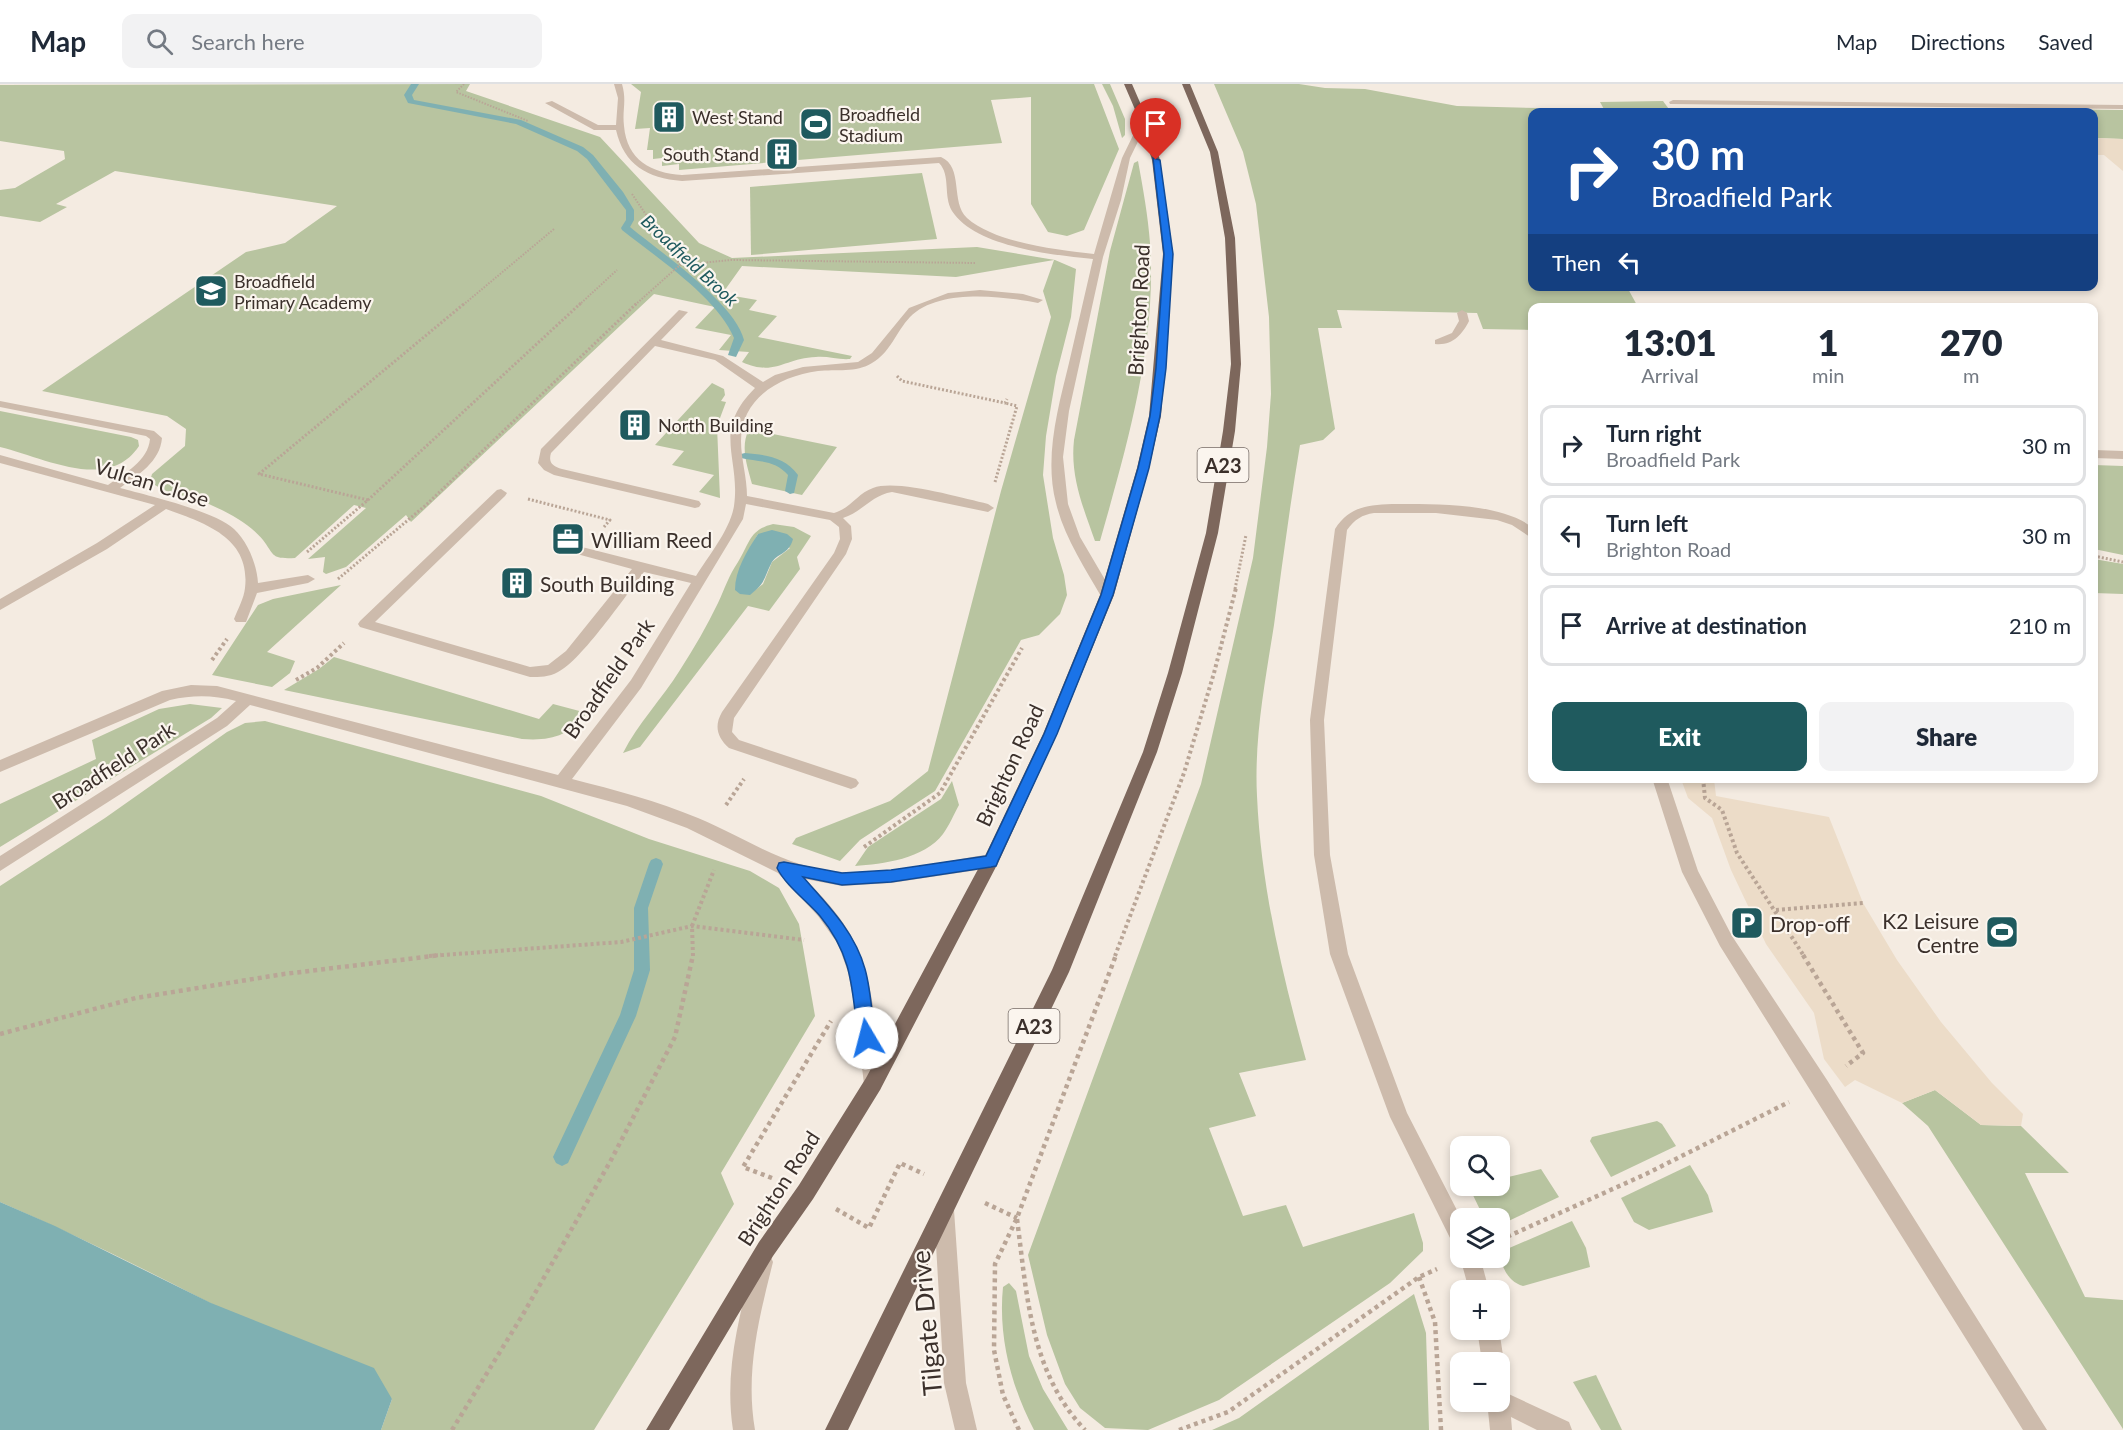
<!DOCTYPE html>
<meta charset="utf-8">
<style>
body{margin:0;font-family:Lato,sans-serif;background:#f2f2f3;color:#1f2937;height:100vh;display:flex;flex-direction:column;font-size:22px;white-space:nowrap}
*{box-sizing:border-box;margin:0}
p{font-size:20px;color:#747a83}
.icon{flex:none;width:33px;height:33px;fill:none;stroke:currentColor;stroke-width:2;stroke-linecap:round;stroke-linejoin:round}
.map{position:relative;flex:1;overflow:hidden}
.sheet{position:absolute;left:1528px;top:219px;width:570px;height:480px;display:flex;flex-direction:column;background:#fff;border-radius:12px;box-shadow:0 3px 9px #0003}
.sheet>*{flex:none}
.top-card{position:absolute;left:1528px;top:24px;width:570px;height:183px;border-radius:12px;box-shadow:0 3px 9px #0003;background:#1a4fa0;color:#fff;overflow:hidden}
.tools{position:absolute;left:1450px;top:1052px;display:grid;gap:12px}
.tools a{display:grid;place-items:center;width:60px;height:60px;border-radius:12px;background:#fff;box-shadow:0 3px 9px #0003;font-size:30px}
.pin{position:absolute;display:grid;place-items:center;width:51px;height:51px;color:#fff;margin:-62px -26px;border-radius:50% 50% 50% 0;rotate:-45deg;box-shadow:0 0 6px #0007}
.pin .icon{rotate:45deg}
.me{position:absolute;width:66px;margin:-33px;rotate:352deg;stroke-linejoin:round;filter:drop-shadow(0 0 4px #0008)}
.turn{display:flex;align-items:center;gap:21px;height:126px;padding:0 24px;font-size:27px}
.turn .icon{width:78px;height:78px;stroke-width:2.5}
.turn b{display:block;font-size:42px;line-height:51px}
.then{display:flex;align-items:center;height:57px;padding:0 24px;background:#0003;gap:12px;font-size:22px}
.eta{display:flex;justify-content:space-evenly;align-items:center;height:102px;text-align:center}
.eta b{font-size:36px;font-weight:800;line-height:42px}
.primary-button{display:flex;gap:12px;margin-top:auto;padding:12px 24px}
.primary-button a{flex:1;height:69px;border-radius:12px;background:#1f5a5e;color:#fff;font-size:24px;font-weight:800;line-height:69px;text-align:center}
.primary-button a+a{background:#f2f2f3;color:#1f2937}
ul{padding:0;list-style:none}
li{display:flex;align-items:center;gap:18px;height:81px;margin:0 12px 9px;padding:0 12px;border:3px solid #e0e1e3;border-radius:12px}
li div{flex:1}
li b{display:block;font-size:22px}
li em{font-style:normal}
header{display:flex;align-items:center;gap:36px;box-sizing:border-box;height:84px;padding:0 30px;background:#fff;border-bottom:2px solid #e0e1e3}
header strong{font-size:28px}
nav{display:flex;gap:33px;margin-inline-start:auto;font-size:21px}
.search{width:420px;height:54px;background:#f2f2f3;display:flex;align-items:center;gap:15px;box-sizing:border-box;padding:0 21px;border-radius:12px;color:#747a83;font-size:22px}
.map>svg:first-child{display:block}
</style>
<header>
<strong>Map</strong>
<div class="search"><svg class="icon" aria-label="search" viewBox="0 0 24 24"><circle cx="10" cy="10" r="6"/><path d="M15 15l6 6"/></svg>Search here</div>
<nav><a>Map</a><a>Directions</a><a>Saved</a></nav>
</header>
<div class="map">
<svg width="2123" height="1346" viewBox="0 0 2123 1346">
<rect width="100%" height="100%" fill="#f4ebe1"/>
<g fill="#b8c4a0" fill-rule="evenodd">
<path d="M470,0l-4,7 134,46 99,106 33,15 245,-11 78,13 21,9 -5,48 -15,59 -10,60 -3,39 10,63 11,37 3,20 -7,19 -21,21 -18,5 -86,151 -75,49 -20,21 -48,-17 4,-6 94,-37 38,-30 73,-280 50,-174 -8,-26 11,-31 -98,17 -214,-11 -20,28 35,6 -8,10 28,6 -19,21 94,19 -2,3c-11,1 -22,-3 -34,-2 -32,1 -41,20 -74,5l7,-10 -30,-2 12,-15 -36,-7 20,-21 -61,-13 -243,228 -5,-7 -60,52 -20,7 -3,-2 2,-15 -17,2 58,-51 -12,-3 -59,53c-24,1 -20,-2 -32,-18 -7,-9 -16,-15 -25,-21 -13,-8 -28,-15 -42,-20 -17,-5 -33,-6 -46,-18l2,-7 33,-28 1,-17 -19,-13 -125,-25 204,-139 39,-9 52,-37 -222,-35 -59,33 11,3 -27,15 -40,-6v-26l15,-2 50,-29 -1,-8 -64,-10v-56z"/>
<polygon points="631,0 1094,0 1119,65 1084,146 1067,152 1048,148 1031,120 1031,13 991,16 1002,59 679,86 679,80 662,82 662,74 653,75 653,66 647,66 650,44 635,45 641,8"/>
<polygon points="1102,0 1110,0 1125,35 1125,51 1122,54 1113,22"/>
<path d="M1214,0h85l26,4 40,1 92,17 80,2 2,4h-6v174l94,1 11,20 -105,1v22l-50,-1 -6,-16 -140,-3 5,18h-24l17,101 -12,11 -23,5c-10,60 -18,120 -26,180 -9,57 -20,114 -17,171 4,90 25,178 49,264l-67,13 17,43 -47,12 34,88 43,-11 17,42 111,-34 9,30v8l-33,32 -171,117 -71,30 -43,-2 -25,-20 -15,-24 -18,-49 -19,-80 173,-471 52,-226 14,-111 4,-53 -2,-77 -13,-113 -13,-52z"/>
<polygon points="1663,17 1671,28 1605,27 1600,18"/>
<polygon points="2046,25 2123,26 2123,55 2094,54 2094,28 2048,28"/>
<path d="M1138,77c5,27 10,55 12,82 7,101 -23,203 -50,298h-5c-12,-34 -25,-65 -21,-101l36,-189 24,-88z"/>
<polygon points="922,89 937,155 751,171 750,103"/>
<polygon points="712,299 724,305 725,311 721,317 726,318 717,342 720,414 699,408 714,391 672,381 684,367 655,361"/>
<path d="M0,327l131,26 7,3 1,6c-31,47 -96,11 -139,1z"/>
<path d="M749,345l88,18 -35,48 -50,-11c-5,-19 -12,-37 -3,-55z"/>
<polygon points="2094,381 2123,382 2123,471 2094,465"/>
<path d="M773,440l21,3 17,9 -14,21 3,12 -31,42 -21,-5 -108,141 -17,6c15,-30 39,-54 57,-83 14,-22 27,-44 38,-67 7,-15 11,-28 20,-41 12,-19 11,-32 35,-38zM758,450l32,14 -18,14 -9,22 -13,10h-10l4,-35z"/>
<polygon points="2094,475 2123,480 2123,510 2094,509"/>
<polygon points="341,501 267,568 295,577 290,589 272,603 212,591 258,521 273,515"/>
<path d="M334,573l205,62 14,-15 34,9c-19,23 -35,28 -65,26l-238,-49 35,-21z"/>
<polygon points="190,620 222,624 211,634 0,763 0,720 96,675 92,656 159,625"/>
<path d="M265,637l276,75 108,43 101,32 29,17 20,36 16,92 -94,157 13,31 -140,226h-213l11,-31c-129,-68 -258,-139 -392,-197v-316l105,-68 122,-86 18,-9z"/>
<path d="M952,697l7,24c-5,9 -10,21 -16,29 -19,25 -60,30 -88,32l13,-19 73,-48z"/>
<polygon points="1935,1006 1981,1041 2021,1042 2069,1089 2025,1089 2085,1213 2123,1216 2123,1345 1928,1042 1902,1019"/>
<polygon points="1657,1037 1662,1040 1676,1062 1611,1093 1590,1057 1592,1053"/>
<polygon points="1690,1081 1708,1111 1713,1128 1649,1146 1634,1138 1621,1114"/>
<polygon points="1541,1085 1559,1113 1500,1141 1500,1134 1484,1134 1471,1107 1473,1103 1500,1101 1500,1095"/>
<path d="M1572,1137l14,27 4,19 -67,19c-15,-4 -23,-21 -23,-34z"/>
<path d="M1009,1199l7,8 13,65 14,33 25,41h-34c-23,-44 -36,-94 -31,-143z"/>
<polygon points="1414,1210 1426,1249 1429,1346 1212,1346 1239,1334"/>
<polygon points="1596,1291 1622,1346 1601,1346 1573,1298"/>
</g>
<g fill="#ecdcc8">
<polygon points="2094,54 2123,55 2123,87 2104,71 2094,71"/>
<polygon points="1681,695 1714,695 1716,712 1829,733 1863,819 1897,876 1941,938 1992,999 2023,1030 2021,1042 1981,1041 1935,1006 1902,1019 1855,996 1845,1003 1824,975 1814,929 1766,860 1731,786 1712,734 1688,714"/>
</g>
<g fill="#7fb0b2">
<path d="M772,446l15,4 6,5c-4,16 -17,14 -22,25 -8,16 -5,18 -21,31l-10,-1 -5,-4c0,-20 12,-39 23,-56z"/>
<polygon points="0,1118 55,1142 211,1219 374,1284 392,1315 381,1346 0,1346"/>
</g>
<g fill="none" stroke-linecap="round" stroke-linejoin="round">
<g fill="#7fb0b2" fill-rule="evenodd">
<path d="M411,0h8l-7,11 2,5 107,20 62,27 10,8 30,37 11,18v10l-4,7c30,25 105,76 114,113l-8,17 -8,-2 6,-17c-16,-40 -78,-81 -112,-108l-1,-2 5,-8v-10l-39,-51 -10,-8 -61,-27 -108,-21 -4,-8z"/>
<path d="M745,369c21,2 40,4 53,22l-4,18 -4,1 -5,-3 3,-16c-13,-15 -29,-13 -47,-17v-4z"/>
<polygon points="656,774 661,776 663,780 648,824 650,886 636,932 568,1079 562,1082 556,1079 553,1073 620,931 634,886 634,824 649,780 651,776"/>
</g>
<g stroke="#b9a596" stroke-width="2" stroke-dasharray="1.5 1.5" stroke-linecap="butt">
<polyline points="464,0 456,8 528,37"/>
<polyline points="632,110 680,181"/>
<polyline points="463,221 554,145"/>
<polyline points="579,221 617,186"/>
<polyline points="635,221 680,181 731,176 976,179"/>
</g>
<g stroke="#b9a596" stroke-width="3" stroke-dasharray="2 2" stroke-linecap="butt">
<polyline points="897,292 902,297 1005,319 1007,315"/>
<polyline points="995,398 1017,322 1005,319"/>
<polyline points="528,415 610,436 604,443"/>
<polyline points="368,416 259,390 465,219"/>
<polyline points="307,468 368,416 581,219"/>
<polyline points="2094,472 2123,478"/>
<polyline points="338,495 427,420 637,219"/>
<polyline points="1235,505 1246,451"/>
</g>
<g stroke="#b9a596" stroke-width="4" stroke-dasharray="3 3" stroke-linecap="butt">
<polyline points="212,576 227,555"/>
<polyline points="296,596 317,584 344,559"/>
<polyline points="1703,694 1705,714 1722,726 1737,769 1804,872"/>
<polyline points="726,721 744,695"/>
<polyline points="864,763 940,709 1022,564"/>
<polyline points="1776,826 1863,819"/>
<polyline points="429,872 621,858 692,842 804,856"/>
<polyline points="693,872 692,842 714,786"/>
<polyline points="1115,872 1184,689 1214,589 1236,504"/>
</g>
<g stroke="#b9a596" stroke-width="4.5" stroke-dasharray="4 4" stroke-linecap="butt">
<polyline points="1803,871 1863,969 1846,982"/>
<polyline points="0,950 136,914 284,890 441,871"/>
<polyline points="772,1094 743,1083 831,937"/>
<polyline points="985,1119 1017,1134"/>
<polyline points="836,1125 869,1144 900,1079 924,1090"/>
<path d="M1017,1135c10,76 13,153 68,211"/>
<polyline points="1500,1156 1646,1090 1789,1018"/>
<polyline points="1419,1193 1435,1238 1441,1346"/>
<polyline points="452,1346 522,1232 610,1078 675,953 693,871"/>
<polyline points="1019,1346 1003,1311 994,1266 995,1180 1017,1134 1116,871"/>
<polyline points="1179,1346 1228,1328 1419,1193 1437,1185"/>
</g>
<g fill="#cdbbac" fill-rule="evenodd">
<path d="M614,0h8c5,18 0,25 2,42 3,34 27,47 58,49l259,-18c23,10 9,45 26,61 28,25 91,32 127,36l28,-96 18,-37 7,-2 1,2 -18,37 -9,42 -18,57 -34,154 -6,46 5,47 12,33 34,58 -2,3h-10c-17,-30 -38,-61 -46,-95 -12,-46 2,-95 13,-140 8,-35 16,-69 24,-104 -40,-4 -118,-12 -141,-48 -9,-15 -1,-36 -13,-48l-257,18c-35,-3 -58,-16 -66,-51h-22l-49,-27 7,-2 46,24h18l2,-27z"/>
<polygon points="1673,16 2123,21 2123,25 1670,20 1669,18"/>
<path d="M980,206l43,4 20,6 -5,3c-35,-7 -100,-15 -128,14 -14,15 -20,36 -38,46 -16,10 -36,6 -54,8 -38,5 -77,27 -77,70 0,18 6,36 6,55l87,17c17,-5 24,-20 39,-25 24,-9 88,10 115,16l6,4 -6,4 -96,-20c-20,3 -30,20 -49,26l8,8 1,13 -6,15 -112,164 -2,14 7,8 117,39 3,4 -3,4 -5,2 -122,-41c-12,-11 -15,-22 -7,-36l112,-159 6,-14 -1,-12 -9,-7 -84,-16 -3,15 -102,169 -69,91c43,11 85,22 126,39 50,21 88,50 144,54 45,3 103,-11 149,-18l6,2 2,5 -2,5 -6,2 -100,15 -49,3 -37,-7c16,16 32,33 44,53 26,45 27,101 33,152l-2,6 -7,3 -7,-3 -2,-6 -9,-75 -7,-37 -10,-28 -20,-28 -40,-43 -91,-45 -60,-22 -377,-101 -23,21 -227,145v-15l217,-138 19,-17c-23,-6 -43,-6 -66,-1l-170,72v-12l162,-69 29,-6 26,1 341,89 73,-95 60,-97 -47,-11c-18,23 -63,89 -86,100 -9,5 -18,5 -28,5l-170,-50 -2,-3 2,-3 137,-131 4,-1 6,4 -2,3 -130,126 155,45 18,-2 18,-14 66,-82 -55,-15 -1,-3 1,-3 5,-1 114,29c13,-21 34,-46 38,-70 7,-49 -23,-74 21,-118l-40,-28 -60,-14 -104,107c-3,10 2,13 11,16l137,32 2,3 -2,3 -4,1 -141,-33 -10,-5 -6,-7 3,-14 138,-139 9,2 -27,28 62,16 40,26 12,-7 28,-8 55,-5 14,-9 37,-45 39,-15z"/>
<path d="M1462,226l5,3 2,8c-7,14 -17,25 -34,23v-4l17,-7 7,-12 -2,-8z"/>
<path d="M0,317l154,30 8,7c-2,24 -24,37 -42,50 26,7 95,23 114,41 14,13 23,36 24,54l50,-8 7,4 -7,4 -51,10 -11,29h-10l-2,-3c4,-10 10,-21 11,-31 6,-51 -41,-65 -79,-79l-59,40 -107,61v-11l97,-56 58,-38 -155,-42v-8l108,30c17,-12 40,-24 42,-46l-4,-3 -146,-29z"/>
<polygon points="2094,366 2123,367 2123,375 2094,374"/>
<path d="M1392,420c40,0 109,-2 141,24v11l-21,-14 -15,-5 -61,-7h-62c-12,2 -19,6 -27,17l-23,190 6,135 18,99 59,159 54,105v31l-7,-3 -64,-129 -60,-163 -16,-99 -4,-135 25,-191c14,-22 32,-24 57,-25z"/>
<polygon points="1652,694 1667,694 1698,787 1732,852 1827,996 2047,1346 2023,1346 1720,862 1682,788"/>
<polygon points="944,1116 951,1119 954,1126 966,1299 977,1346 955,1346 944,1299 934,1126 937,1119"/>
<path d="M763,1168l7,3 3,7c-14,56 -28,110 -18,168h-22c-9,-58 6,-112 20,-168l3,-7z"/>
<polygon points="1461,1170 1461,1173 1480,1173 1489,1206 1469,1206 1460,1173"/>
<polygon points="1477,1245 1499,1245 1504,1278 1501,1286 1500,1278 1482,1278"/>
<polygon points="1500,1306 1569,1338 1572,1346 1537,1346 1511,1333 1512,1346 1490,1346 1487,1317 1500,1317"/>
</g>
<g fill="#7d675c" fill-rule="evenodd">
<polygon points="1124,0 1132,0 1148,37 1160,76 1173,170 1161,332 1149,384 1114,511 1057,650 999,777 880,1006 813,1115 773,1172 669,1346 646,1346 759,1158 799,1101 866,994 984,774 1043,650 1100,511 1137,384 1149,332 1163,170 1152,76 1140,37"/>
<polygon points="1182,0 1190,0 1218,68 1235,154 1241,280 1235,347 1218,449 1182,589 1157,668 1069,888 848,1346 825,1346 1052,886 1143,668 1168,589 1206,449 1223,347 1231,280 1225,154 1210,68"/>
</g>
</g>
<path fill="#1a73e8" stroke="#114b97" stroke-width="1.5" d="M1153,74l7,2 13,94 -7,114 -6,48 -11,52 -36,127 -56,139 -59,127 -2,5 -5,1 -100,15 -49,3 -39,-8c24,27 52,55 62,92 6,21 7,46 10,69l-3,5 -5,2 -6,-2 -3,-5c-6,-49 -5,-82 -38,-122 -13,-15 -34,-30 -43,-48l2,-5 5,-1 58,11 49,-3 95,-14 58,-122 57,-139 37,-127 12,-52 6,-48 8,-114z"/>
<defs>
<g id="building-square" transform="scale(1.725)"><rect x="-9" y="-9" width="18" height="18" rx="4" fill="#1f5a5e" stroke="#fbf5ee"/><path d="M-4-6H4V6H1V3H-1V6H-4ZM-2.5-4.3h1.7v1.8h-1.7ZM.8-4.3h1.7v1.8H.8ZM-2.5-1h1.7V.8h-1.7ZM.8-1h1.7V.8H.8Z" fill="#fff"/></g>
<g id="stadium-square" transform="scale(1.725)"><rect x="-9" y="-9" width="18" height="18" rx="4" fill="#1f5a5e" stroke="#fbf5ee"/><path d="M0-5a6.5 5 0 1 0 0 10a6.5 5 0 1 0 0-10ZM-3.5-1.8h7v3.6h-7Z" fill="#fff"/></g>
<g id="school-square" transform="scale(1.725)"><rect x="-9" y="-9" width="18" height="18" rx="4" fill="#1f5a5e" stroke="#fbf5ee"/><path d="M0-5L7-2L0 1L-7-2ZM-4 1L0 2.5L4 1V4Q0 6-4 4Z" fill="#fff"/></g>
<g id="office-square" transform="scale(1.725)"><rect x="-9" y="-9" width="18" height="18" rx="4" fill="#1f5a5e" stroke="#fbf5ee"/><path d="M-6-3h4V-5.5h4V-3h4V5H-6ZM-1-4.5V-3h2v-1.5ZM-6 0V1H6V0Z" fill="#fff"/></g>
<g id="parking-square" transform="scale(1.725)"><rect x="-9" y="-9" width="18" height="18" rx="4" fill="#1f5a5e" stroke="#fbf5ee"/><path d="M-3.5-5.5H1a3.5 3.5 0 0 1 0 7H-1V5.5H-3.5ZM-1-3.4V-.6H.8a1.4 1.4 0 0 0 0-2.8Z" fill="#fff"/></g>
</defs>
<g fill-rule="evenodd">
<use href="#building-square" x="669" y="33"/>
<use href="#stadium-square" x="816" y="40"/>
<use href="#building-square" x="782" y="70"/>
<use href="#school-square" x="211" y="207"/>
<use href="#building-square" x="635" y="341"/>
<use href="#office-square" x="568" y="455"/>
<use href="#building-square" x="517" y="499"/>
<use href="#parking-square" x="1747" y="839"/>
<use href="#stadium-square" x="2002" y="848"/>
</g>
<g text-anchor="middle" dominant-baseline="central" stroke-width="4.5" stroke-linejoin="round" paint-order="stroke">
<g font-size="18" fill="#3b302b" stroke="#fbf5ee" text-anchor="start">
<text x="839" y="30">Broadfield<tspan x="839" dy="21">Stadium</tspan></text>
<text x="692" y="33">West Stand</text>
<text x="759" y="70" text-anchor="end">South Stand</text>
<text x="234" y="197">Broadfield<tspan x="234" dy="21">Primary Academy</tspan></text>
<text x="658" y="341">North Building</text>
</g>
<g font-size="18" font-style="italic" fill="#1f5a5e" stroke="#fbf5ee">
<text transform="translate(690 176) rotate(43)">Broadfield Brook</text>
</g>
<g fill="#fbf5ee" stroke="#756b66" stroke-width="1.5">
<rect x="1197.5" y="364" width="51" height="34" rx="4.5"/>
<rect x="1008.5" y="925" width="51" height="34" rx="4.5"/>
</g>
<g font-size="20" font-weight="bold" fill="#3b302b">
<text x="1223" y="381">A23</text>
<text x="1034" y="942">A23</text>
</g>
<g font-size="21" fill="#3b302b" stroke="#fbf5ee">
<text transform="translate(1138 226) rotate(-87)">Brighton Road</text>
<text transform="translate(152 398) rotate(17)">Vulcan Close</text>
<text transform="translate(608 594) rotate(-55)">Broadfield Park</text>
<text transform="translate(113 681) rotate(-33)">Broadfield Park</text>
<text transform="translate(1009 681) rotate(-65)">Brighton Road</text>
<text transform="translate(778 1104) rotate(-57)">Brighton Road</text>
</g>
<g font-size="21" fill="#3b302b" stroke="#fbf5ee" text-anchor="start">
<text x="591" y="455">William Reed</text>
<text x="540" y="499">South Building</text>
<text x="1979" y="836" text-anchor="end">K2 Leisure<tspan x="1979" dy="24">Centre</tspan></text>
<text x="1770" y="839">Drop-off</text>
</g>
<g font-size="26" fill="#3b302b" stroke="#fbf5ee">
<text transform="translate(926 1239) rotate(-95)">Tilgate Drive</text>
</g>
</g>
</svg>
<div class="tools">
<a><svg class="icon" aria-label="search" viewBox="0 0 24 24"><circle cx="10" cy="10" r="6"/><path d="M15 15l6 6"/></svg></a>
<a><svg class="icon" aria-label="layers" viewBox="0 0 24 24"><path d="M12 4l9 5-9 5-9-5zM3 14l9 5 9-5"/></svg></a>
<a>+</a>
<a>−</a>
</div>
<div class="pin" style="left:1156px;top:76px;background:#d93025"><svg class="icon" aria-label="arrive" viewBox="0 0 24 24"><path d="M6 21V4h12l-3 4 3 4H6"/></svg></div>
<svg class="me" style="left:867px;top:954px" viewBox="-20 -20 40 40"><circle r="19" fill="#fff"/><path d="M0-13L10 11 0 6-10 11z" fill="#1a73e8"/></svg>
<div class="top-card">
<div class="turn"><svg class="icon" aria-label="right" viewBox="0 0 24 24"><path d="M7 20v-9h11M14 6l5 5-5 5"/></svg><div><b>30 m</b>Broadfield Park</div></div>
<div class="then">Then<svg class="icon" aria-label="left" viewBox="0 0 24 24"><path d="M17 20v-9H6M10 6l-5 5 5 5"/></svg></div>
</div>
<section class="sheet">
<div class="eta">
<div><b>13:01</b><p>Arrival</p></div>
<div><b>1</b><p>min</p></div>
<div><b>270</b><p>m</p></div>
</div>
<ul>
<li><svg class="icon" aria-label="right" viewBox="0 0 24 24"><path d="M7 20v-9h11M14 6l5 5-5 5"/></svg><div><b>Turn right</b><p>Broadfield Park</p></div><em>30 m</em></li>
<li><svg class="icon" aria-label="left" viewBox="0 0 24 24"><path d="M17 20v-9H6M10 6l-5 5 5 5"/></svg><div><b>Turn left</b><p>Brighton Road</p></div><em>30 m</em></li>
<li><svg class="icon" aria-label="arrive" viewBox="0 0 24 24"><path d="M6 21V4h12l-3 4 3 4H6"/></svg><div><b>Arrive at destination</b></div><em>210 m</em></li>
</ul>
<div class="primary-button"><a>Exit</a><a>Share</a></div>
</section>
</div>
